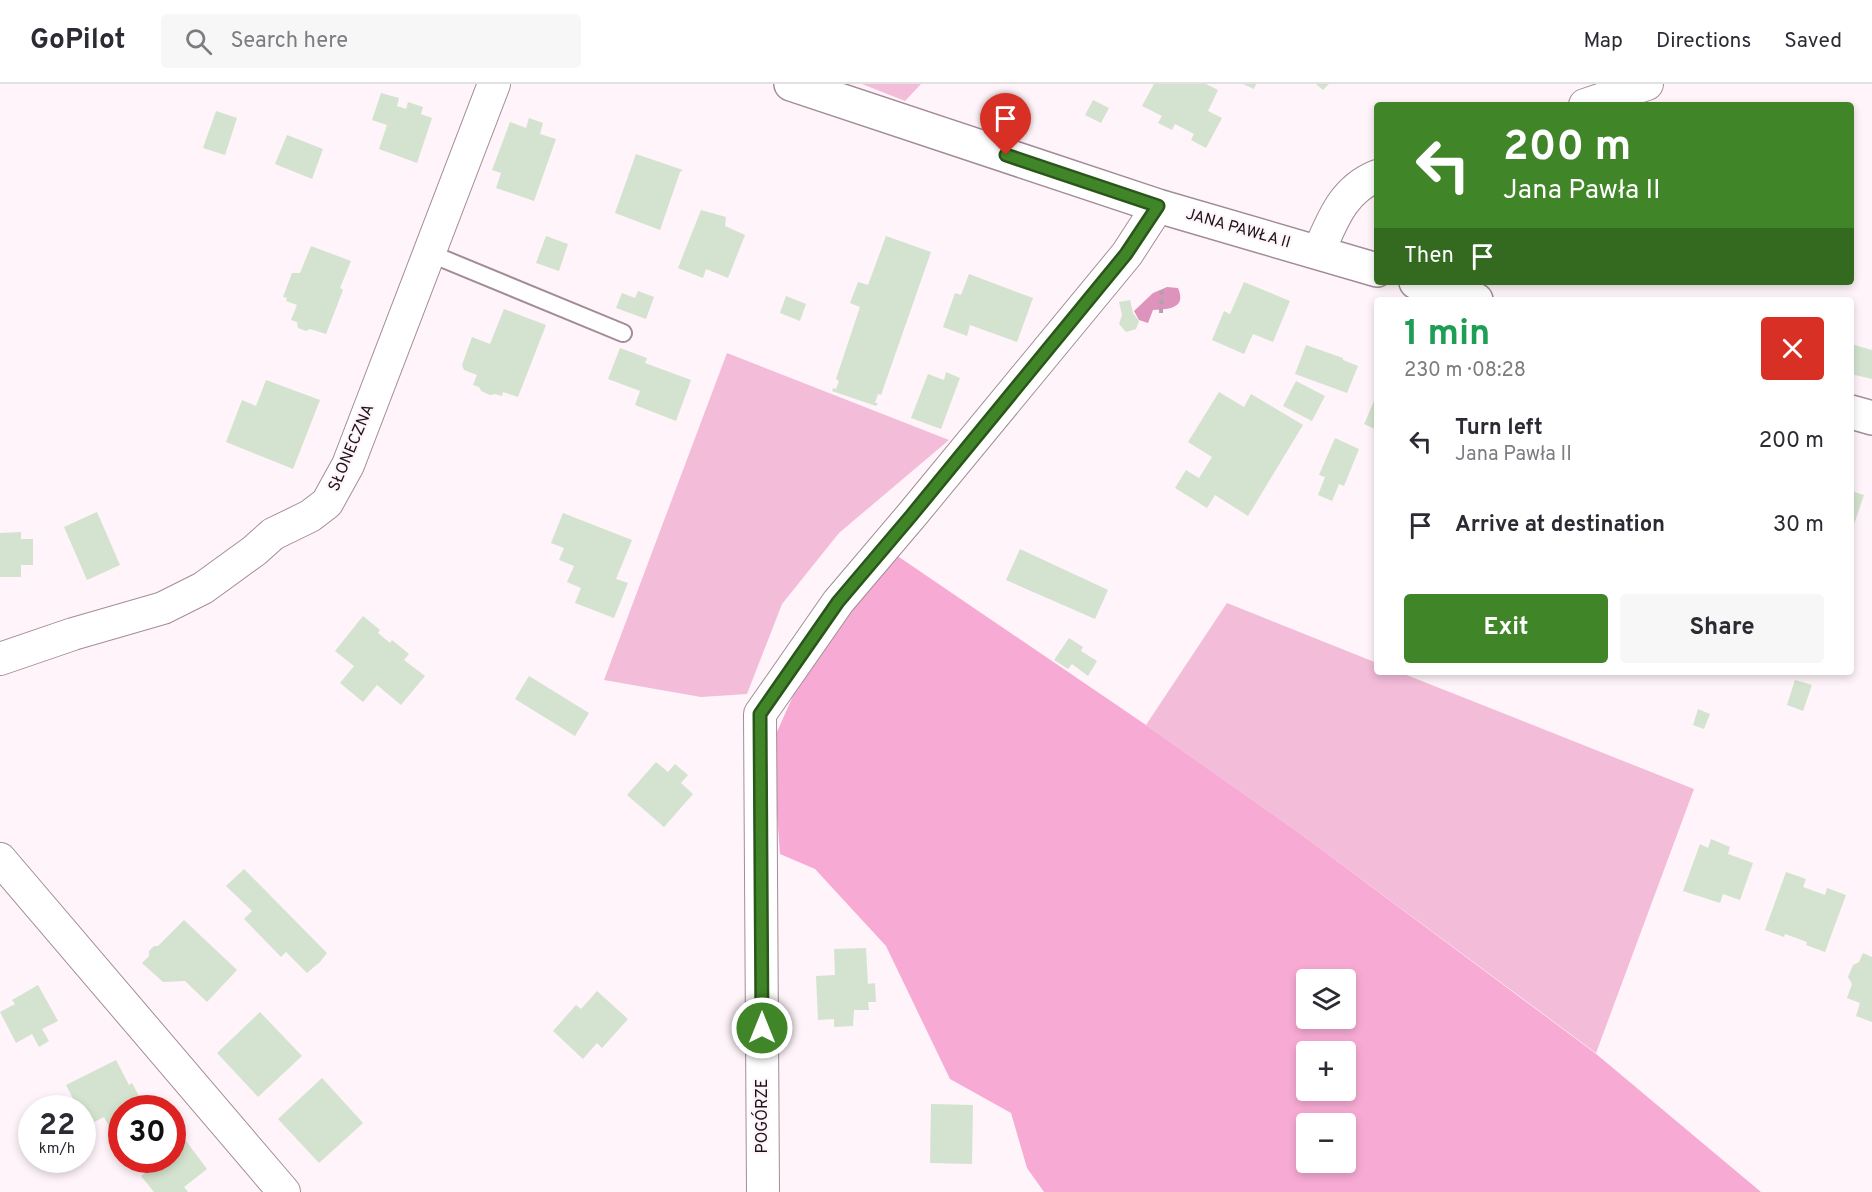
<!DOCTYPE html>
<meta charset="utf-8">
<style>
body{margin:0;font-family:Overpass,sans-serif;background:#f7f7f7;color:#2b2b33;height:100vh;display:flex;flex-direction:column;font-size:22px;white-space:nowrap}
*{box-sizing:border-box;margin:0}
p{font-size:20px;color:#7c7c81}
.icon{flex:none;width:33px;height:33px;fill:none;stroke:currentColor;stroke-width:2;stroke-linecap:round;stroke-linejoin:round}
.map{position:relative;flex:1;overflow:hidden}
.details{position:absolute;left:1374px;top:213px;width:480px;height:378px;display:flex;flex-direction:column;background:#fff;border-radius:6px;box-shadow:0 3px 9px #0003}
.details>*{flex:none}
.banner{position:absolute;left:1374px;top:18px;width:480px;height:183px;border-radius:6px;box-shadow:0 3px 9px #0003;background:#418529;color:#fff;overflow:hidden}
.tools{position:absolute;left:1296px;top:885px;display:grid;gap:12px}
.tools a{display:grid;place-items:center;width:60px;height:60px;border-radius:6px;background:#fff;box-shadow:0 3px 9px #0003;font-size:30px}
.speed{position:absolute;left:18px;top:1011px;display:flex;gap:12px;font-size:30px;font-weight:700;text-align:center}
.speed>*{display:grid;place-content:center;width:78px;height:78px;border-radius:50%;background:#fff;box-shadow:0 3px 9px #0003;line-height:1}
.speed small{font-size:15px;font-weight:400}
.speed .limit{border:9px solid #d22;background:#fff;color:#111}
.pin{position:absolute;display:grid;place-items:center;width:51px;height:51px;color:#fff;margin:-62px -26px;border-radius:50% 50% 50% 0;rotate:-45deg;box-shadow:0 0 6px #0007}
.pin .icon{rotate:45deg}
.me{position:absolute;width:66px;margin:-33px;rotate:0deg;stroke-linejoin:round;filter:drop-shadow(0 0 4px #0008)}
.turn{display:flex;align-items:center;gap:21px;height:126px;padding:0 30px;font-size:27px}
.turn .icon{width:78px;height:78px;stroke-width:2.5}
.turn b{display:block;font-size:42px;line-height:51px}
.then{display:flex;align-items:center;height:57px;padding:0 30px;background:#0003;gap:12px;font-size:22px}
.round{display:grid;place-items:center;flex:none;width:63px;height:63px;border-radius:6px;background:#f7f7f7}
.summary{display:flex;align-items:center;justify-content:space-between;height:102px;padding:0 30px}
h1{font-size:36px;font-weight:700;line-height:45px;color:#1e9e55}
.button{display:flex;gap:12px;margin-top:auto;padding:12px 30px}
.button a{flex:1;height:69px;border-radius:6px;background:#418529;color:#fff;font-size:24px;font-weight:700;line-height:69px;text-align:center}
.button a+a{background:#f7f7f7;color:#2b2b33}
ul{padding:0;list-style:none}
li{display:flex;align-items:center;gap:18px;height:84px;padding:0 30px}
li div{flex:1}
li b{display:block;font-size:22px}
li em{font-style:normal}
header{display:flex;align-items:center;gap:36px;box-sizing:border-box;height:84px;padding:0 30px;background:#fff;border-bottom:2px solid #e1e1e2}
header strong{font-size:28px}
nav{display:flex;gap:33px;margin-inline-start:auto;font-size:21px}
.search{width:420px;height:54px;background:#f7f7f7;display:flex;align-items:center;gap:15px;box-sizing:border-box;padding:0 21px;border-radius:6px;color:#7c7c81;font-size:22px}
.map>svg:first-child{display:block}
</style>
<header>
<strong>GoPilot</strong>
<div class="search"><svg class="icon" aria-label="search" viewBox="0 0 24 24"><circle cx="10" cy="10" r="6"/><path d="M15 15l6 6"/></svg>Search here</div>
<nav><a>Map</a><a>Directions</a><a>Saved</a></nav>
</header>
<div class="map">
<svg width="1872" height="1108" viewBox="0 0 1872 1108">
<rect width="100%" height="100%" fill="#fef4f9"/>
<g fill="#f3bcd9">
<polygon points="862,0 921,0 905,17"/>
<polygon points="727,269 949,356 839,449 782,520 747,610 701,613 604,596"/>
<polygon points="1227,519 1377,579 1377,588 1399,588 1694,705 1596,969 1298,748 1146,641"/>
</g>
<path fill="#f7abd4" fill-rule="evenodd" d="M896,471l250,170 152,107 297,221 166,139h-717l-17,-24 -16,-55 -61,-34 -64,-133 -71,-77 -35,-15 -8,-111 46,-103zM1306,896h40v38h-40zM1306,968h40v38h-40zM1306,1040h40v38h-40z"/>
<path fill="#dd93bb" d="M1167,203l11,1c9,21 -10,21 -25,22l-5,13 -9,-3 -5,-9 19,-18z"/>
<g fill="#d4e3cf">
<polygon points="1154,0 1206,0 1218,6 1208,27 1222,34 1206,64 1191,56 1194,50 1175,40 1172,46 1158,39 1162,32 1142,22"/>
<polygon points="1243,0 1256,0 1254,5"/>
<polygon points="1316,0 1329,0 1323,6"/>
<polygon points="381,9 399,14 397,22 406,25 408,18 423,23 421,30 432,34 417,79 379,65 387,41 372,36"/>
<polygon points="1093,16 1109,24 1101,39 1085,31"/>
<polygon points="216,27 237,34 225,71 203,64"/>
<polygon points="529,34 543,39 540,50 556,55 534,117 496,104 501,89 492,86 510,38 526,44"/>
<polygon points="287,51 323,65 312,95 275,80"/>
<polygon points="636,70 683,86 680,88 660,146 615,129"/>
<polygon points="701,126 726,133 725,142 745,151 728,194 706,185 703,194 678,184"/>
<polygon points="546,152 568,160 559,187 536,179"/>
<polygon points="886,152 931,168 881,311 878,310 875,319 878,319 876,322 832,307 833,304 836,305 839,297 836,295 860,223 850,219 858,198 868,201"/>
<polygon points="311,162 351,177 340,204 343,206 326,250 310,245 306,247 298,244 297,238 291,236 297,221 286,217 287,214 283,213 292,189 300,189"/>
<polygon points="969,190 1033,214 1017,258 970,241 967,252 943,243 955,209 961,211"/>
<polygon points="1244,198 1290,217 1273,258 1253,250 1244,270 1212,256 1224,227 1230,230"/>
<polygon points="638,207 654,213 646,235 616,224 622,209 635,214"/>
<polygon points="786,212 806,220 800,237 780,229"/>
<polygon points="1130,216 1133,229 1139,237 1136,245 1126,248 1119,240 1122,231 1119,218"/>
<polygon points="504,225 546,241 518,313 503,308 502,312 495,310 490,311 481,307 479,303 473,301 477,291 464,286 462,281 472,253 490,260"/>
<polygon points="1851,260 1872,266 1872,295 1851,290"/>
<polygon points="1306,261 1343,274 1343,276 1358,282 1347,309 1295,290"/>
<polygon points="620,264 647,274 645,279 691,296 676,337 635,321 640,307 608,295"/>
<polygon points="946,288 960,294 941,345 911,334 928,290 944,296"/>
<polygon points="266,296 320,316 293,385 226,358 242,316 256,322"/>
<polygon points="1296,297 1325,312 1312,337 1283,322"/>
<polygon points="1219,308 1244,323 1251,310 1303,341 1248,432 1215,411 1207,424 1175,404 1186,386 1199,394 1212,373 1188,358"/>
<polygon points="1377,310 1377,346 1364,340"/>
<polygon points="1335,354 1359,365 1344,402 1339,400 1332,417 1318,411 1325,393 1319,391"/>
<polygon points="1851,407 1864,411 1851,449"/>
<polygon points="97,428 120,481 87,496 64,443"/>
<polygon points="563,429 632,456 616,495 628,499 614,534 575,519 581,504 567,498 574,482 559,476 564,464 551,459"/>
<polygon points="21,448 21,455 33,455 33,481 21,481 21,493 0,493 0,449"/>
<polygon points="1020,465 1108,506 1095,535 1006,496"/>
<polygon points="363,532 380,546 378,549 390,559 392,556 409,570 404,576 425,592 401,621 377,601 363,618 340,599 354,582 335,567"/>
<polygon points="1069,554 1083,563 1081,567 1097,577 1088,592 1072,580 1068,585 1054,576"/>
<polygon points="529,592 589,629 575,652 515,615"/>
<polygon points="1795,596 1812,601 1803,627 1787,621"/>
<polygon points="1698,625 1710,630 1704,645 1693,641"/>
<polygon points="656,678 668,688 675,680 688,691 681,699 693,710 664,743 627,711"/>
<polygon points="1711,755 1730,763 1728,770 1753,779 1740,816 1723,810 1720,819 1683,807 1700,760 1708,764"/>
<polygon points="244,785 327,869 320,878 307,889 286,868 281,873 244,835 252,827 226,802"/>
<polygon points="1786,788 1806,795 1803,803 1825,811 1827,804 1846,811 1825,868 1806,861 1807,858 1785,850 1784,853 1765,846"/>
<polygon points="184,836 237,886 207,918 185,897 163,898 142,879 149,872 149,867 154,862 158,862"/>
<polygon points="866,864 868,900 875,899 876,918 868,918 869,926 854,926 853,942 834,943 834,935 818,936 816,892 835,891 834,865"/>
<polygon points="1863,869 1872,873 1872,938 1856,932 1860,919 1847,914 1852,900 1848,893 1853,881 1859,878"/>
<polygon points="38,901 58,937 42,945 49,957 39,963 32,950 16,959 0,928 15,920 12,916"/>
<polygon points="597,907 628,935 602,964 597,959 583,975 553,947 576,921 581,925"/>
<polygon points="260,928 302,972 258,1013 217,969"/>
<polygon points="116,976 129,1001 132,999 140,1014 137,1016 141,1024 122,1024 122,1043 112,1048 104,1033 86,1042 82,1034 82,1024 78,1024 66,1001"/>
<polygon points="322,994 363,1039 319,1079 278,1035"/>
<polygon points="931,1020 973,1021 972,1080 930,1079"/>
<polygon points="186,1057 207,1085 184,1103 188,1108 154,1108 141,1092 162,1076 172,1076 172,1067"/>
</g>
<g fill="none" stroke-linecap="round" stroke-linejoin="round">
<g stroke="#a38c98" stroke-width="20">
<polyline id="service" points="429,169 623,249"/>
</g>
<g stroke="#a38c98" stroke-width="34">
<g id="minor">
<polyline points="1585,21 1647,0"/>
<path d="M1318,169c14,-31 24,-63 59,-77"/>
<polyline points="0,575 73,550 163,524 203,504 254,467 273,450 310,432 327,419 348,381 494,0"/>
<polyline points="0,775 284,1108"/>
<polyline points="763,1108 760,630 838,518 911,432 1127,170 1158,122"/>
</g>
</g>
<g stroke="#a38c98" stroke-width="36">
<g id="tertiary">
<polyline points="791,0 1158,122 1377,186"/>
<polyline points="1416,198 1476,216"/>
<polyline points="1851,328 1872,334"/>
</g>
</g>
<polyline stroke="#ada4a9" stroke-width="4" stroke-dasharray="4.5 4.5" stroke-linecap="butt" points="1161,229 1162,203"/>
<use href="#service" stroke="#fff" stroke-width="16"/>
<use href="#minor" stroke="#fff" stroke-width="32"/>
<use href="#tertiary" stroke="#fff" stroke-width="33"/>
</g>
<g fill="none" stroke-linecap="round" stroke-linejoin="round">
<g stroke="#2a561b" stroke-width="15">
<polyline id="route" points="762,944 760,630 838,518 911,432 1126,170 1158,122 1006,71"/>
</g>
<use href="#route" stroke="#418529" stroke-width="10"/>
</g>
<g text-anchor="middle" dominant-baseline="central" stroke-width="4.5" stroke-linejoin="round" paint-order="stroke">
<g font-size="16" fill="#1b1317" stroke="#fef4f9">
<text transform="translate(1238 145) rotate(16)">JANA PAWŁA II</text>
<text transform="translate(352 364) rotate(-67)">SŁONECZNA</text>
<text transform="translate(763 1032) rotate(-90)">POGÓRZE</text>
</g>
</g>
</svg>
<div class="tools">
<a><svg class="icon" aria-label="layers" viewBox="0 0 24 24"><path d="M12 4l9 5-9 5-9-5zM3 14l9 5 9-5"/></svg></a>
<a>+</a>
<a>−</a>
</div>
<div class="speed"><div>22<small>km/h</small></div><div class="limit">30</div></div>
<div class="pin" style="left:1006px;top:71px;background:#d93025"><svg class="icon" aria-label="arrive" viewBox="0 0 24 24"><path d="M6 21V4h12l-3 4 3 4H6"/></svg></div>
<svg class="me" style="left:762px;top:944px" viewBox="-20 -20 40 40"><circle r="17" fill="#418529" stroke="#fff" stroke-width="3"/><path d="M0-11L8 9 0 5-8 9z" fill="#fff"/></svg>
<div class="banner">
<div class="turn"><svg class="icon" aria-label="left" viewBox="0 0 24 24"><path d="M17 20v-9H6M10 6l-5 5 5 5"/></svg><div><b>200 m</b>Jana Pawła II</div></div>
<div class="then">Then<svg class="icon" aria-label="arrive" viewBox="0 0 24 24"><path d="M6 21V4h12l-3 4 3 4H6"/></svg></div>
</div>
<section class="details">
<div class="summary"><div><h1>1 min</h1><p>230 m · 08:28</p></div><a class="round" style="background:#d93025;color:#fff"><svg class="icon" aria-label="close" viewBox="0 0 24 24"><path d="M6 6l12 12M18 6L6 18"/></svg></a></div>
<ul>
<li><svg class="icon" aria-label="left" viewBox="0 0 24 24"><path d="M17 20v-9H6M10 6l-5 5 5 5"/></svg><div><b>Turn left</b><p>Jana Pawła II</p></div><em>200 m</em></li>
<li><svg class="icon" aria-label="arrive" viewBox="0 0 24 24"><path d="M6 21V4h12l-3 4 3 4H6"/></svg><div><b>Arrive at destination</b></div><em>30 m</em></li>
</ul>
<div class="button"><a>Exit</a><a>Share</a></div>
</section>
</div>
